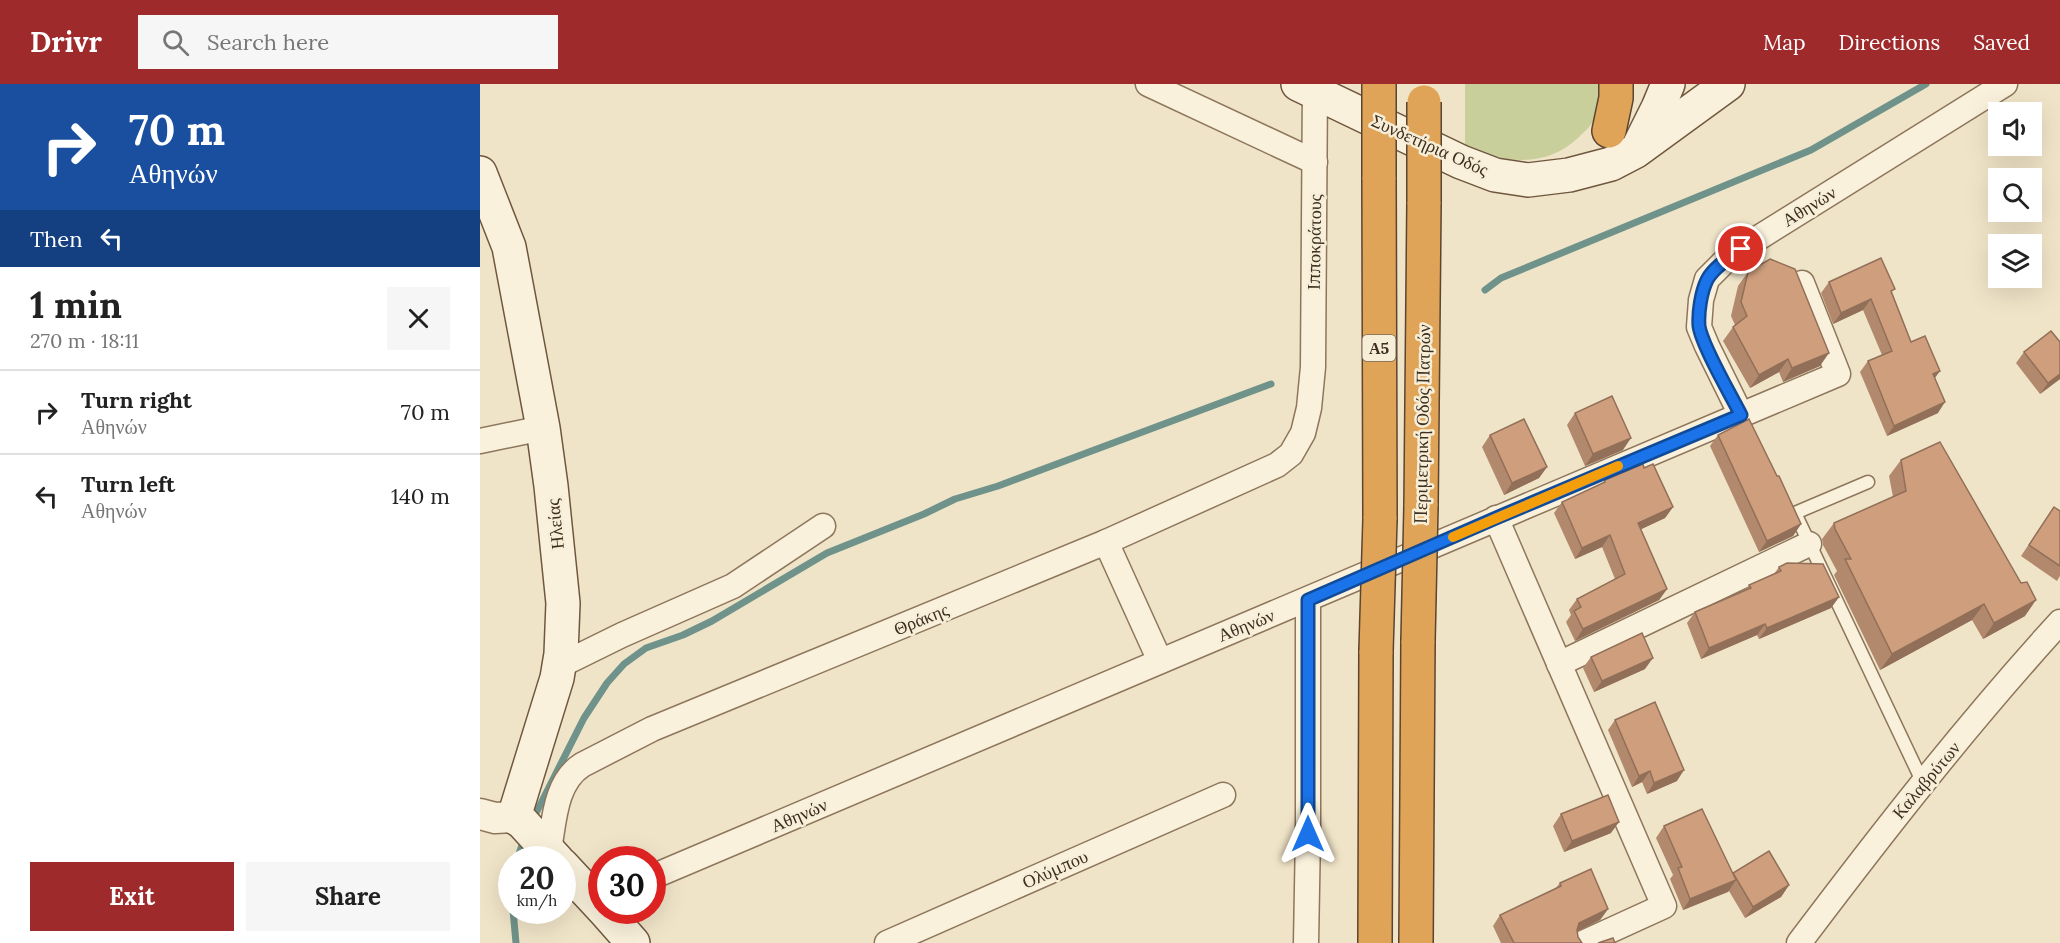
<!DOCTYPE html>
<meta charset="utf-8">
<style>
body{margin:0;font-family:Lora,serif;background:#f6f6f6;color:#222;height:100vh;display:flex;flex-direction:column;font-size:22px;white-space:nowrap}
*{box-sizing:border-box;margin:0}
p{font-size:20px;color:#767676}
.icon{flex:none;width:33px;height:33px;fill:none;stroke:currentColor;stroke-width:2;stroke-linecap:round;stroke-linejoin:round}
.map{position:relative;flex:1;overflow:hidden}
.panel{display:flex;flex-direction:column;background:#fff;width:480px}
.panel>*{flex:none}
.top-card{background:#1a4fa0;color:#fff;overflow:hidden}
.tools{position:absolute;left:1508px;top:18px;display:grid;gap:12px}
.tools a{display:grid;place-items:center;width:54px;height:54px;border-radius:0px;background:#fff;box-shadow:0 6px 24px #0002;font-size:30px}
.speed{position:absolute;left:18px;top:762px;display:flex;gap:12px;font-size:30px;font-weight:700;text-align:center}
.speed>*{display:grid;place-content:center;width:78px;height:78px;border-radius:50%;background:#fff;box-shadow:0 6px 24px #0002;line-height:1}
.speed small{font-size:15px;font-weight:400}
.speed .limit{border:9px solid #d22;background:#fff;color:#111}
.pin{position:absolute;display:grid;place-items:center;width:51px;height:51px;color:#fff;margin:-26px;border:3px solid #fff;border-radius:50%;box-shadow:0 2px 6px #0007}
.me{position:absolute;width:66px;margin:-33px;rotate:0deg;stroke-linejoin:round;filter:drop-shadow(0 0 4px #0008)}
.turn{display:flex;align-items:center;gap:21px;height:126px;padding:0 30px;font-size:27px}
.turn .icon{width:78px;height:78px;stroke-width:2.5}
.turn b{display:block;font-size:42px;line-height:51px}
.then{display:flex;align-items:center;height:57px;padding:0 30px;background:#0003;gap:12px;font-size:22px}
.round{display:grid;place-items:center;flex:none;width:63px;height:63px;border-radius:0px;background:#f6f6f6}
.summary{display:flex;align-items:center;justify-content:space-between;height:102px;padding:0 30px}
h1{font-size:36px;font-weight:800;line-height:45px}
.primary-button{display:flex;gap:12px;margin-top:auto;padding:12px 30px}
.primary-button a{flex:1;height:69px;border-radius:0px;background:#9e2a2b;color:#fff;font-size:24px;font-weight:800;line-height:69px;text-align:center}
.primary-button a+a{background:#f6f6f6;color:#222}
ul{padding:0;list-style:none}
li{display:flex;align-items:center;gap:18px;height:84px;padding:0 30px;border-top:2px solid #e0e0e0}
li div{flex:1}
li b{display:block;font-size:22px}
li em{font-style:normal}
header{display:flex;align-items:center;gap:36px;box-sizing:border-box;height:84px;padding:0 30px;background:#9e2a2b;color:#fff}
header strong{font-size:28px}
nav{display:flex;gap:33px;margin-inline-start:auto;font-size:21px}
.search{width:420px;height:54px;background:#f6f6f6;display:flex;align-items:center;gap:15px;box-sizing:border-box;padding:0 21px;border-radius:0px;color:#767676;font-size:22px}
main{display:flex;flex:1;min-height:0}
.map>svg:first-child{display:block}
</style>
<header>
<strong>Drivr</strong>
<div class="search"><svg class="icon" aria-label="search" viewBox="0 0 24 24"><circle cx="10" cy="10" r="6"/><path d="M15 15l6 6"/></svg>Search here</div>
<nav><a>Map</a><a>Directions</a><a>Saved</a></nav>
</header>
<main>
<section class="panel">
<div class="top-card">
<div class="turn"><svg class="icon" aria-label="right" viewBox="0 0 24 24"><path d="M7 20v-9h11M14 6l5 5-5 5"/></svg><div><b>70 m</b>Αθηνών</div></div>
<div class="then">Then<svg class="icon" aria-label="left" viewBox="0 0 24 24"><path d="M17 20v-9H6M10 6l-5 5 5 5"/></svg></div>
</div>
<div class="summary"><div><h1>1 min</h1><p>270 m · 18:11</p></div><a class="round"><svg class="icon" aria-label="close" viewBox="0 0 24 24"><path d="M6 6l12 12M18 6L6 18"/></svg></a></div>
<ul>
<li><svg class="icon" aria-label="right" viewBox="0 0 24 24"><path d="M7 20v-9h11M14 6l5 5-5 5"/></svg><div><b>Turn right</b><p>Αθηνών</p></div><em>70 m</em></li>
<li><svg class="icon" aria-label="left" viewBox="0 0 24 24"><path d="M17 20v-9H6M10 6l-5 5 5 5"/></svg><div><b>Turn left</b><p>Αθηνών</p></div><em>140 m</em></li>
</ul>
<div class="primary-button"><a>Exit</a><a>Share</a></div>
</section>
<div class="map">
<svg width="1580" height="859" viewBox="0 0 1580 859">
<rect width="100%" height="100%" fill="#f0e4c8"/>
<path fill="#c9cf9b" d="M985,0h140c-4,11 -5,26 -11,36 -3,6 -10,12 -15,17 -33,32 -74,25 -114,12z"/>
<g fill="none" stroke-linecap="round" stroke-linejoin="round">
<g stroke="#6f938a" stroke-width="7">
<polyline points="1005,206 1021,194 1331,66 1446,0"/>
<polyline points="52,737 104,634 127,599 144,580 166,564 203,551 232,537 347,469 444,430 475,415 518,402 791,300"/>
<polyline points="37,776 44,755"/>
<polyline points="32,799 32,806"/>
<polyline points="33,826 36,859"/>
</g>
<g stroke="#8d765c" stroke-width="15">
<polyline id="service" points="1388,398 1315,429 1443,699"/>
</g>
<g stroke="#8d765c" stroke-width="27">
<g id="minor">
<polyline points="668,0 835,78"/>
<polyline points="1261,331 1358,290 1322,199"/>
<polyline points="0,357 63,344"/>
<polyline points="1016,434 1184,822 1103,859"/>
<polyline points="626,458 680,577"/>
<polyline points="1079,580 1329,460"/>
<polyline points="79,582 142,551 253,502 343,442"/>
<path d="M69,766c5,-28 6,-68 33,-85l70,-36 454,-187 171,-77 14,-11 12,-21 6,-25 4,-41 2,-283"/>
<polyline points="172,793 1261,331 1227,262 1219,243 1221,216 1227,195 1247,175 1275,156 1525,0"/>
<polyline points="407,859 743,711"/>
<polyline points="826,859 828,750 828,516"/>
<path d="M1319,859c83,-110 168,-219 261,-321"/>
</g>
</g>
<g stroke="#8d765c" stroke-width="33">
<polyline id="tertiary" points="0,730 15,734 34,733"/>
</g>
<g stroke="#6f573f" stroke-width="36">
<g id="secondary">
<polyline points="818,0 981,78 1015,91 1048,96 1089,91 1131,80 1156,67 1248,0"/>
<polyline points="1160,60 1178,24 1188,0"/>
<polyline points="0,89 29,163 63,344 71,402 83,519 81,570 77,594 34,733 42,738 77,776"/>
<polyline points="82,781 122,824"/>
<polyline points="124,826 153,859"/>
</g>
</g>
<g stroke="#5b4430" stroke-width="36">
<g id="motorway">
<polyline points="1129,47 1136,14 1136,0"/>
<polyline points="899,93 900,435"/>
<polyline points="941,422 944,118"/>
<polyline points="895,859 896,567"/>
<polyline points="936,859 938,557"/>
</g>
</g>
<use href="#service" stroke="#faf1dc" stroke-width="12"/>
<use href="#minor" stroke="#faf1dc" stroke-width="24"/>
<use href="#tertiary" stroke="#faf1dc" stroke-width="30"/>
<use href="#secondary" stroke="#faf1dc" stroke-width="33"/>
<use href="#motorway" stroke="#e0a458" stroke-width="33"/>
<g stroke="#5b4430" stroke-width="36" stroke-linecap="butt">
<g id="motorway-bridge">
<polyline points="899,93 899,0"/>
<polyline points="944,118 944,18"/>
<polyline points="938,557 941,422"/>
<polyline points="896,567 900,435"/>
</g>
</g>
<use href="#motorway-bridge" stroke="#e0a458" stroke-width="33"/>
</g>
<g fill="#b2896c">
<polygon points="1268,188 1340,282 1303,298 1299,288 1270,304 1243,257 1253,243 1255,241 1251,232 1258,202"/>
<polygon points="1349,198 1412,209 1431,258 1455,295 1458,329 1407,352 1380,288 1388,277 1402,271 1383,226 1353,240 1341,209"/>
<polygon points="1580,258 1580,295 1560,310 1536,279 1544,268"/>
<polygon points="1095,329 1143,366 1105,382 1087,341"/>
<polygon points="1010,351 1067,383 1059,394 1024,411 1002,363"/>
<polygon points="1238,351 1321,440 1313,452 1279,468 1230,362"/>
<polygon points="1421,376 1545,532 1503,555 1492,536 1400,586 1354,491 1357,487 1343,461 1342,455 1354,439 1413,413 1409,392"/>
<polygon points="1164,384 1193,423 1185,434 1161,445 1187,505 1179,516 1095,557 1086,538 1091,531 1089,526 1097,515 1135,495 1122,463 1095,475 1074,429 1082,418 1122,400 1125,396"/>
<polygon points="1574,423 1580,427 1580,492 1577,497 1541,472"/>
<polygon points="1299,483 1359,513 1351,524 1279,555 1277,551 1221,575 1207,539 1215,528 1265,507 1269,501 1294,490"/>
<polygon points="1111,573 1165,585 1114,608 1103,584"/>
<polygon points="1135,636 1197,697 1167,710 1162,698 1152,703 1128,646"/>
<polygon points="1081,730 1131,749 1084,768 1073,742"/>
<polygon points="1184,742 1253,789 1309,801 1301,813 1265,834 1249,807 1203,826 1190,795 1193,791 1176,754"/>
<polygon points="1080,799 1128,825 1120,836 1097,848 1098,853 1102,859 1021,859 1013,842 1020,831 1075,805"/>
</g>
<g fill="#916f58">
<polygon points="1391,215 1383,226 1353,240 1361,229"/>
<polygon points="1349,269 1340,282 1303,298 1312,284"/>
<polygon points="1308,275 1299,288 1270,304 1279,291"/>
<polygon points="1460,287 1452,298 1453,290"/>
<polygon points="1580,290 1580,295 1560,310 1568,299"/>
<polygon points="1465,318 1458,329 1407,352 1414,342"/>
<polygon points="1151,354 1143,366 1105,382 1113,370"/>
<polygon points="1067,383 1059,394 1024,411 1032,399"/>
<polygon points="1193,423 1185,434 1151,450 1158,439"/>
<polygon points="1321,440 1313,452 1279,468 1287,457"/>
<polygon points="1130,451 1122,463 1095,475 1102,464"/>
<polygon points="1187,505 1179,516 1095,557 1103,545"/>
<polygon points="1359,513 1351,524 1279,555 1287,544"/>
<polygon points="1556,516 1545,532 1503,555 1514,539"/>
<polygon points="1504,520 1492,536 1400,586 1412,570"/>
<polygon points="1285,540 1277,551 1221,575 1229,564"/>
<polygon points="1173,574 1165,585 1114,608 1122,597"/>
<polygon points="1204,686 1197,697 1167,710 1174,699"/>
<polygon points="1170,687 1162,698 1152,703 1159,692"/>
<polygon points="1139,738 1131,749 1084,768 1092,757"/>
<polygon points="1256,796 1248,808 1203,826 1210,815"/>
<polygon points="1309,801 1301,813 1265,834 1273,823"/>
<polygon points="1128,825 1120,836 1092,850 1099,839"/>
</g>
<g fill="#cf9f7d" stroke="#916f58" stroke-width="1.5">
<polygon points="1401,174 1415,205 1411,207 1431,258 1445,252 1460,287 1453,290 1465,318 1414,342 1388,277 1412,267 1391,215 1361,229 1349,198"/>
<polygon points="1290,175 1315,185 1349,269 1312,284 1308,275 1279,291 1253,243 1267,232 1261,218 1268,188"/>
<polygon points="1571,247 1580,258 1580,290 1568,299 1544,268"/>
<polygon points="1132,312 1151,354 1113,370 1095,329"/>
<polygon points="1044,335 1067,383 1032,399 1010,351"/>
<polygon points="1269,335 1297,392 1299,392 1321,440 1287,457 1238,351"/>
<polygon points="1460,358 1541,499 1547,498 1556,516 1514,539 1504,520 1412,570 1365,475 1371,475 1355,445 1354,439 1426,407 1421,376"/>
<polygon points="1163,380 1164,384 1173,380 1193,423 1158,439 1187,505 1103,545 1094,527 1101,523 1097,515 1145,490 1130,451 1102,464 1082,418 1125,398 1125,396"/>
<polygon points="1574,423 1580,427 1580,482 1549,461"/>
<polygon points="1307,479 1343,480 1359,513 1287,544 1285,540 1229,564 1215,528 1271,504 1269,501 1301,487 1299,483"/>
<polygon points="1162,549 1173,574 1122,597 1111,573"/>
<polygon points="1175,618 1204,686 1174,699 1170,687 1159,692 1135,636"/>
<polygon points="1128,711 1139,738 1092,757 1081,730"/>
<polygon points="1222,725 1256,796 1210,815 1198,784 1202,783 1184,742"/>
<polygon points="1289,767 1309,801 1273,823 1253,789"/>
<polygon points="1111,785 1128,825 1099,839 1097,846 1098,853 1102,859 1034,859 1020,831 1081,802 1080,799"/>
<polygon points="1133,854 1135,859 1118,859"/>
</g>
<g fill="none" stroke-linecap="round" stroke-linejoin="round">
<g stroke="#114b97" stroke-width="15">
<path id="route" d="M828,750v-234l188,-82 245,-103c-10,-20 -39,-69 -42,-89 -1,-13 2,-34 8,-46 6,-12 23,-23 34,-31"/>
</g>
<use href="#route" stroke="#1a73e8" stroke-width="10"/>
<polyline stroke="#f59e0b" stroke-width="10" points="973,453 1138,382"/>
</g>
<g text-anchor="middle" dominant-baseline="central" stroke-width="5" stroke-linejoin="round" paint-order="stroke">
<rect fill="#f7eed8" stroke="#756857" stroke-width="1.5" x="882.5" y="251" width="33" height="26" rx="4.5"/>
<g font-size="16" font-weight="bold" fill="#3d2e20">
<text x="899" y="264">Α5</text>
</g>
<g font-size="18" fill="#3d2e20" stroke="#f7eed8">
<text transform="translate(950 61) rotate(24)">Συνδετήρια Οδός</text>
<text transform="translate(1329 122) rotate(-32)">Αθηνών</text>
<text transform="translate(834 158) rotate(-89)">Ιπποκράτους</text>
<text transform="translate(942 340) rotate(-89)">Περιμετρική Οδός Πατρών</text>
<text transform="translate(75 440) rotate(-96)">Ηλείας</text>
<text transform="translate(441 535) rotate(-22)">Θράκης</text>
<text transform="translate(766 541) rotate(-22)">Αθηνών</text>
<text transform="translate(1446 696) rotate(-50)">Καλαβρύτων</text>
<text transform="translate(319 731) rotate(-23)">Αθηνών</text>
<text transform="translate(575 785) rotate(-24)">Ολύμπου</text>
</g>
</g>
</svg>
<div class="tools">
<a><svg class="icon" aria-label="sound" viewBox="0 0 24 24"><path d="M4 9h4l5-4v14l-5-4H4zM17 9q2 3 0 6"/></svg></a>
<a><svg class="icon" aria-label="search" viewBox="0 0 24 24"><circle cx="10" cy="10" r="6"/><path d="M15 15l6 6"/></svg></a>
<a><svg class="icon" aria-label="layers" viewBox="0 0 24 24"><path d="M12 4l9 5-9 5-9-5zM3 14l9 5 9-5"/></svg></a>
</div>
<div class="speed"><div>20<small>km/h</small></div><div class="limit">30</div></div>
<div class="pin" style="left:1261px;top:165px;background:#d93025"><svg class="icon" aria-label="arrive" viewBox="0 0 24 24"><path d="M6 21V4h12l-3 4 3 4H6"/></svg></div>
<svg class="me" style="left:828px;top:750px" viewBox="-20 -20 40 40"><path d="M0-17L14 15 0 8-14 15z" fill="#1a73e8" stroke="#fff" stroke-width="4"/></svg>
</div>
</main>
